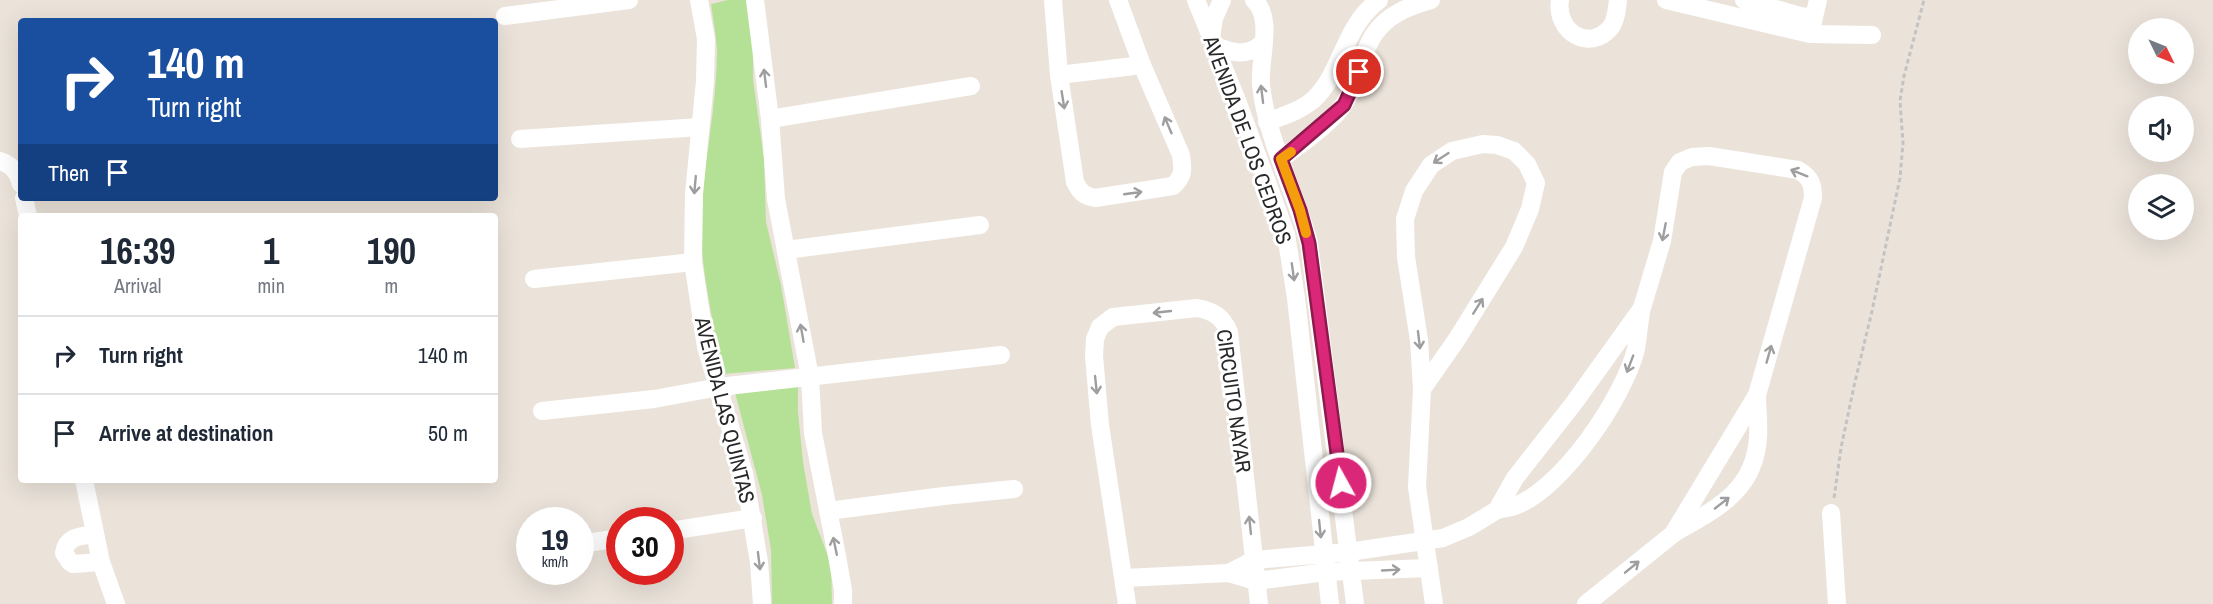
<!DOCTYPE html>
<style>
body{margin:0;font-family:"Archivo Narrow",sans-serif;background:#f2f2f3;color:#1f2937;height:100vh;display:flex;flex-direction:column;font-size:22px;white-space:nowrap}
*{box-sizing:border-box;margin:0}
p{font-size:20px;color:#747a83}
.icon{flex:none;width:33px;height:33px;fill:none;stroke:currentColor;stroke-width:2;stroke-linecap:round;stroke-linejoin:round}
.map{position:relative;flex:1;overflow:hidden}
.sheet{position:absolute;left:18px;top:213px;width:480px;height:270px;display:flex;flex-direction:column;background:#fff;border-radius:6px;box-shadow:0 6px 24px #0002}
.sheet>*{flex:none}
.top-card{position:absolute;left:18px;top:18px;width:480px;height:183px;border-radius:6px;box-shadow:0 6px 24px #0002;background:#1a4fa0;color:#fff;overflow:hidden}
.needle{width:39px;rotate:133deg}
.buttons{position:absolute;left:2128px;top:18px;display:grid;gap:12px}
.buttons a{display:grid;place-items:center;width:66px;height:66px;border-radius:50%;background:#fff;box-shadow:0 6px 24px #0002;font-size:30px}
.speed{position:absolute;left:516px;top:507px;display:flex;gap:12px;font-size:30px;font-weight:700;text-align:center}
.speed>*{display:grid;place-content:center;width:78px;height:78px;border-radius:50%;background:#fff;box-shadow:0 6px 24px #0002;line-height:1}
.speed small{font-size:15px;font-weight:400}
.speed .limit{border:9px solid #d22;background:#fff;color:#111}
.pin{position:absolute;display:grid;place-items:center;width:51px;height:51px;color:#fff;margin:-26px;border:3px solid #fff;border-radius:50%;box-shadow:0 2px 6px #0007}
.me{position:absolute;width:66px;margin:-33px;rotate:353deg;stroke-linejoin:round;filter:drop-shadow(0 0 4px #0008)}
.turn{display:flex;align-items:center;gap:21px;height:126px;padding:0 30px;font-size:27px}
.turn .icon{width:78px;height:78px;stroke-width:2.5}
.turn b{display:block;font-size:42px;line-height:51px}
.then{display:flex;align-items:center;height:57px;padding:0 30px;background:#0003;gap:12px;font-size:22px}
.eta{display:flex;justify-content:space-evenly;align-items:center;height:102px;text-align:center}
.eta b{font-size:36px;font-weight:800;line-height:42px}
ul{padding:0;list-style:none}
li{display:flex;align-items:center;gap:18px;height:78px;padding:0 30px;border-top:2px solid #e0e1e3}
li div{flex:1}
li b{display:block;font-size:22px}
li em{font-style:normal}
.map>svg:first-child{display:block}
</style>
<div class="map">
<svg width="2213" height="604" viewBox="0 0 2213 604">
<rect width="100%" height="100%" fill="#ebe3da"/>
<g fill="#b4e196">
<path d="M728,0h18l7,22v57l11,80 2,63 15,63 14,83 -72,6c-9,-49 -24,-110 -22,-159 3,-55 16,-110 16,-165 -1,-15 -4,-31 -6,-46z"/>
<polygon points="798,386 798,412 803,462 812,514 831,564 832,604 772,604 771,550 762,495 734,389"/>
</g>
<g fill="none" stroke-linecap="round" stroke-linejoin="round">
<polyline stroke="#c3c3c3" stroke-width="3" stroke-dasharray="4.5 3" stroke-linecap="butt" points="1834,498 1841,448 1854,386 1872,311 1900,178 1903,143 1900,101 1904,76 1924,0"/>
<g stroke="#fff" stroke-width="18">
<polyline points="699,0 706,39 705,81 694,194 693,262 706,347 744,473 759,562 762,604"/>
<polyline points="755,0 770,119 776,199 810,377 813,433 837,556 843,590 843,604"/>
<path d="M1053,0l6,75 16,107c5,10 9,14 20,16l78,-12c11,-10 10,-17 8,-31l-39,-90 -24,-65"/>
<polyline points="1196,0 1238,103 1286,234 1296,298 1330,604"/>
<path d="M1254,0c20,18 5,59 7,84 5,54 34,106 48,159l46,361"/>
<path d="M1560,0c-5,32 30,53 51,27 5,-7 6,-18 7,-27"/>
<polyline points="1666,0 1810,34 1872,35"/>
<polyline points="1744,0 1800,16 1814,18"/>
<polyline points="505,16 629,0"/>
<polyline points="1811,30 1818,0"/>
<polyline points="1211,37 1214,18 1222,0"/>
<path d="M1215,46c18,7 31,11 47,-2"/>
<polyline points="1059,75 1142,65"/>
<polyline points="770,119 971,86"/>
<path d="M1267,122c16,-6 33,-11 46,-22 30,-28 29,-72 66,-100"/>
<polyline points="520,139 700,127"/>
<path d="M1281,159c18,-14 51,-36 63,-55 14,-21 16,-47 29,-68 13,-21 36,-30 58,-36"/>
<path d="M0,161c12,4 18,11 21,23"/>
<polyline points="24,198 28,216"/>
<polyline points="786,250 980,225"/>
<polyline points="534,279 693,262"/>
<polyline points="1422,389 1457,339 1514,247 1530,209 1536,183 1527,164 1514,151 1497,145 1483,144 1452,151 1431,165 1414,191 1405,219 1406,257 1419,340 1422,389 1417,487 1434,604"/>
<polyline points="542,411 654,399 719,387 1001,355"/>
<polyline points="84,480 101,562 116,604"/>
<path d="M1497,510c6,-2 12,-2 18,-4 48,-18 109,-109 121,-157 2,-12 3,-25 5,-37"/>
<polyline points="828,511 944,496 1014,489"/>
<polyline points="1831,513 1837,604"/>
<polyline points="670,531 753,518"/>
<path d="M1674,533c42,-24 81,-42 84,-96 1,-13 -1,-28 -1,-41"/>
<path d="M95,534c-14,2 -29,2 -31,19l6,9 3,2 28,-2"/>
<polyline points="580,544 620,538"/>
<path d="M1229,573l25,-13 95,-8 94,-14 26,-11 28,-17 18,-32 59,-75 68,-95 20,-67 11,-69 7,-10 12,-5 17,-1 89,14c12,7 15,13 15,28l-56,197 -84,139 -87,70"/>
<polyline points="1124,578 1229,573 1256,581 1326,572 1429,568"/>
<path d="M1127,604l-27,-179 -6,-69 1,-17 5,-12 13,-10 84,-9c16,3 25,8 32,24l30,272"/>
</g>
</g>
<defs><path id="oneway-shaft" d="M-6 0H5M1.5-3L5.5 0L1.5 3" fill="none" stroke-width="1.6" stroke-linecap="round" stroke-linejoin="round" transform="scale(1.5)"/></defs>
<g stroke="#9e9e9e">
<use href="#oneway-shaft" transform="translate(765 78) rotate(-97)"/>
<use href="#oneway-shaft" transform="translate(1262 94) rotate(-97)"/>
<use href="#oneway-shaft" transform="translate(1063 100) rotate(81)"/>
<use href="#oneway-shaft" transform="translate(1168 125) rotate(-113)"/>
<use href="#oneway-shaft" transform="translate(1441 158) rotate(147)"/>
<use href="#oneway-shaft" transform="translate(1799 173) rotate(-158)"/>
<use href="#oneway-shaft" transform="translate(695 185) rotate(95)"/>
<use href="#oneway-shaft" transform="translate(1133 193) rotate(-8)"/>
<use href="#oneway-shaft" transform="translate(1664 232) rotate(101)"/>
<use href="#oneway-shaft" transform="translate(1293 272) rotate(82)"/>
<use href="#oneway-shaft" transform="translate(1478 306) rotate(-58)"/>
<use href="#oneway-shaft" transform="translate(1162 312) rotate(174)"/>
<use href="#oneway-shaft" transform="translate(802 333) rotate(-100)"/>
<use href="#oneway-shaft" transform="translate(1419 340) rotate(83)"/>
<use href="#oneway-shaft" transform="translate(1769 354) rotate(-74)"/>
<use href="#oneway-shaft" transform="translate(1630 364) rotate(111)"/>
<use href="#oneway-shaft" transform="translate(1096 385) rotate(84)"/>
<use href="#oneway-shaft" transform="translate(1722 503) rotate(-38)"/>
<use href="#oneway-shaft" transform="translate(1250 525) rotate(-96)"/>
<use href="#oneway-shaft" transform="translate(1320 529) rotate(84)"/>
<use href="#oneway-shaft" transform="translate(835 546) rotate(-102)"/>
<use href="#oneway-shaft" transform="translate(759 561) rotate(83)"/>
<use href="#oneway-shaft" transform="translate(1632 567) rotate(-39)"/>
<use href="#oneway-shaft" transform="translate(1391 570) rotate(-3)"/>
</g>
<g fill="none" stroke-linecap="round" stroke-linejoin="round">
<g stroke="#8e194d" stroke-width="15">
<polyline id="route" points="1341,483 1309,243 1300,210 1281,159 1344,105 1359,72"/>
</g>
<use href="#route" stroke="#db2777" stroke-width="10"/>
<polyline stroke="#f59e0b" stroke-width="10" points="1291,152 1281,159 1300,210 1306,233"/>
</g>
<g text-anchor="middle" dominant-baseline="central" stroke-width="6" stroke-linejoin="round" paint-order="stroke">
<g font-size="21" fill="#282828" stroke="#fff">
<text transform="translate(1248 140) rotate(70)">AVENIDA DE LOS CEDROS</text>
<text transform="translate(1234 401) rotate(82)">CIRCUITO NAYAR</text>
<text transform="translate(725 410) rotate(76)">AVENIDA LAS QUINTAS</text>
</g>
</g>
</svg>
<div class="buttons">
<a><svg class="needle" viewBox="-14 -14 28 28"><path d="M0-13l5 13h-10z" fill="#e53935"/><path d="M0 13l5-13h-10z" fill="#747a83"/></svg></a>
<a><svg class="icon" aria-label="sound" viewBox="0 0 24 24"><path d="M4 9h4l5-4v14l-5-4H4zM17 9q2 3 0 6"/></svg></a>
<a><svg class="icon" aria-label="layers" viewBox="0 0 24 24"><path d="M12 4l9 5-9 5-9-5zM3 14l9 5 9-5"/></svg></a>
</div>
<div class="speed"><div>19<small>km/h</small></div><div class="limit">30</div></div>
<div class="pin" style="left:1359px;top:72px;background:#d93025"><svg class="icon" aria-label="arrive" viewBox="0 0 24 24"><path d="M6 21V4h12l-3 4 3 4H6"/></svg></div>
<svg class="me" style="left:1341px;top:483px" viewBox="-20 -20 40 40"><circle r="17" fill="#db2777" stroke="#fff" stroke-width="3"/><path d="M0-11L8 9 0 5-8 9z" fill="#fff"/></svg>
<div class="top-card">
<div class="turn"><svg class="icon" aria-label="right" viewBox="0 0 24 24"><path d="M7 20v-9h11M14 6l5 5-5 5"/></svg><div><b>140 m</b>Turn right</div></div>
<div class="then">Then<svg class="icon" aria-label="arrive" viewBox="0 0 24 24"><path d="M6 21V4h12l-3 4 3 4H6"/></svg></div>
</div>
<section class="sheet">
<div class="eta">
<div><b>16:39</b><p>Arrival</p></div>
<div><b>1</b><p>min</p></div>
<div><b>190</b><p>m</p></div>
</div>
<ul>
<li><svg class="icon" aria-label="right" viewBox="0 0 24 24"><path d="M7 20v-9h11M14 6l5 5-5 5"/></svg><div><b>Turn right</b></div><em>140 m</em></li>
<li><svg class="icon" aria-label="arrive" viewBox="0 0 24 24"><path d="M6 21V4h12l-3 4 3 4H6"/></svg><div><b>Arrive at destination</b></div><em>50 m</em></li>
</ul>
</section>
</div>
